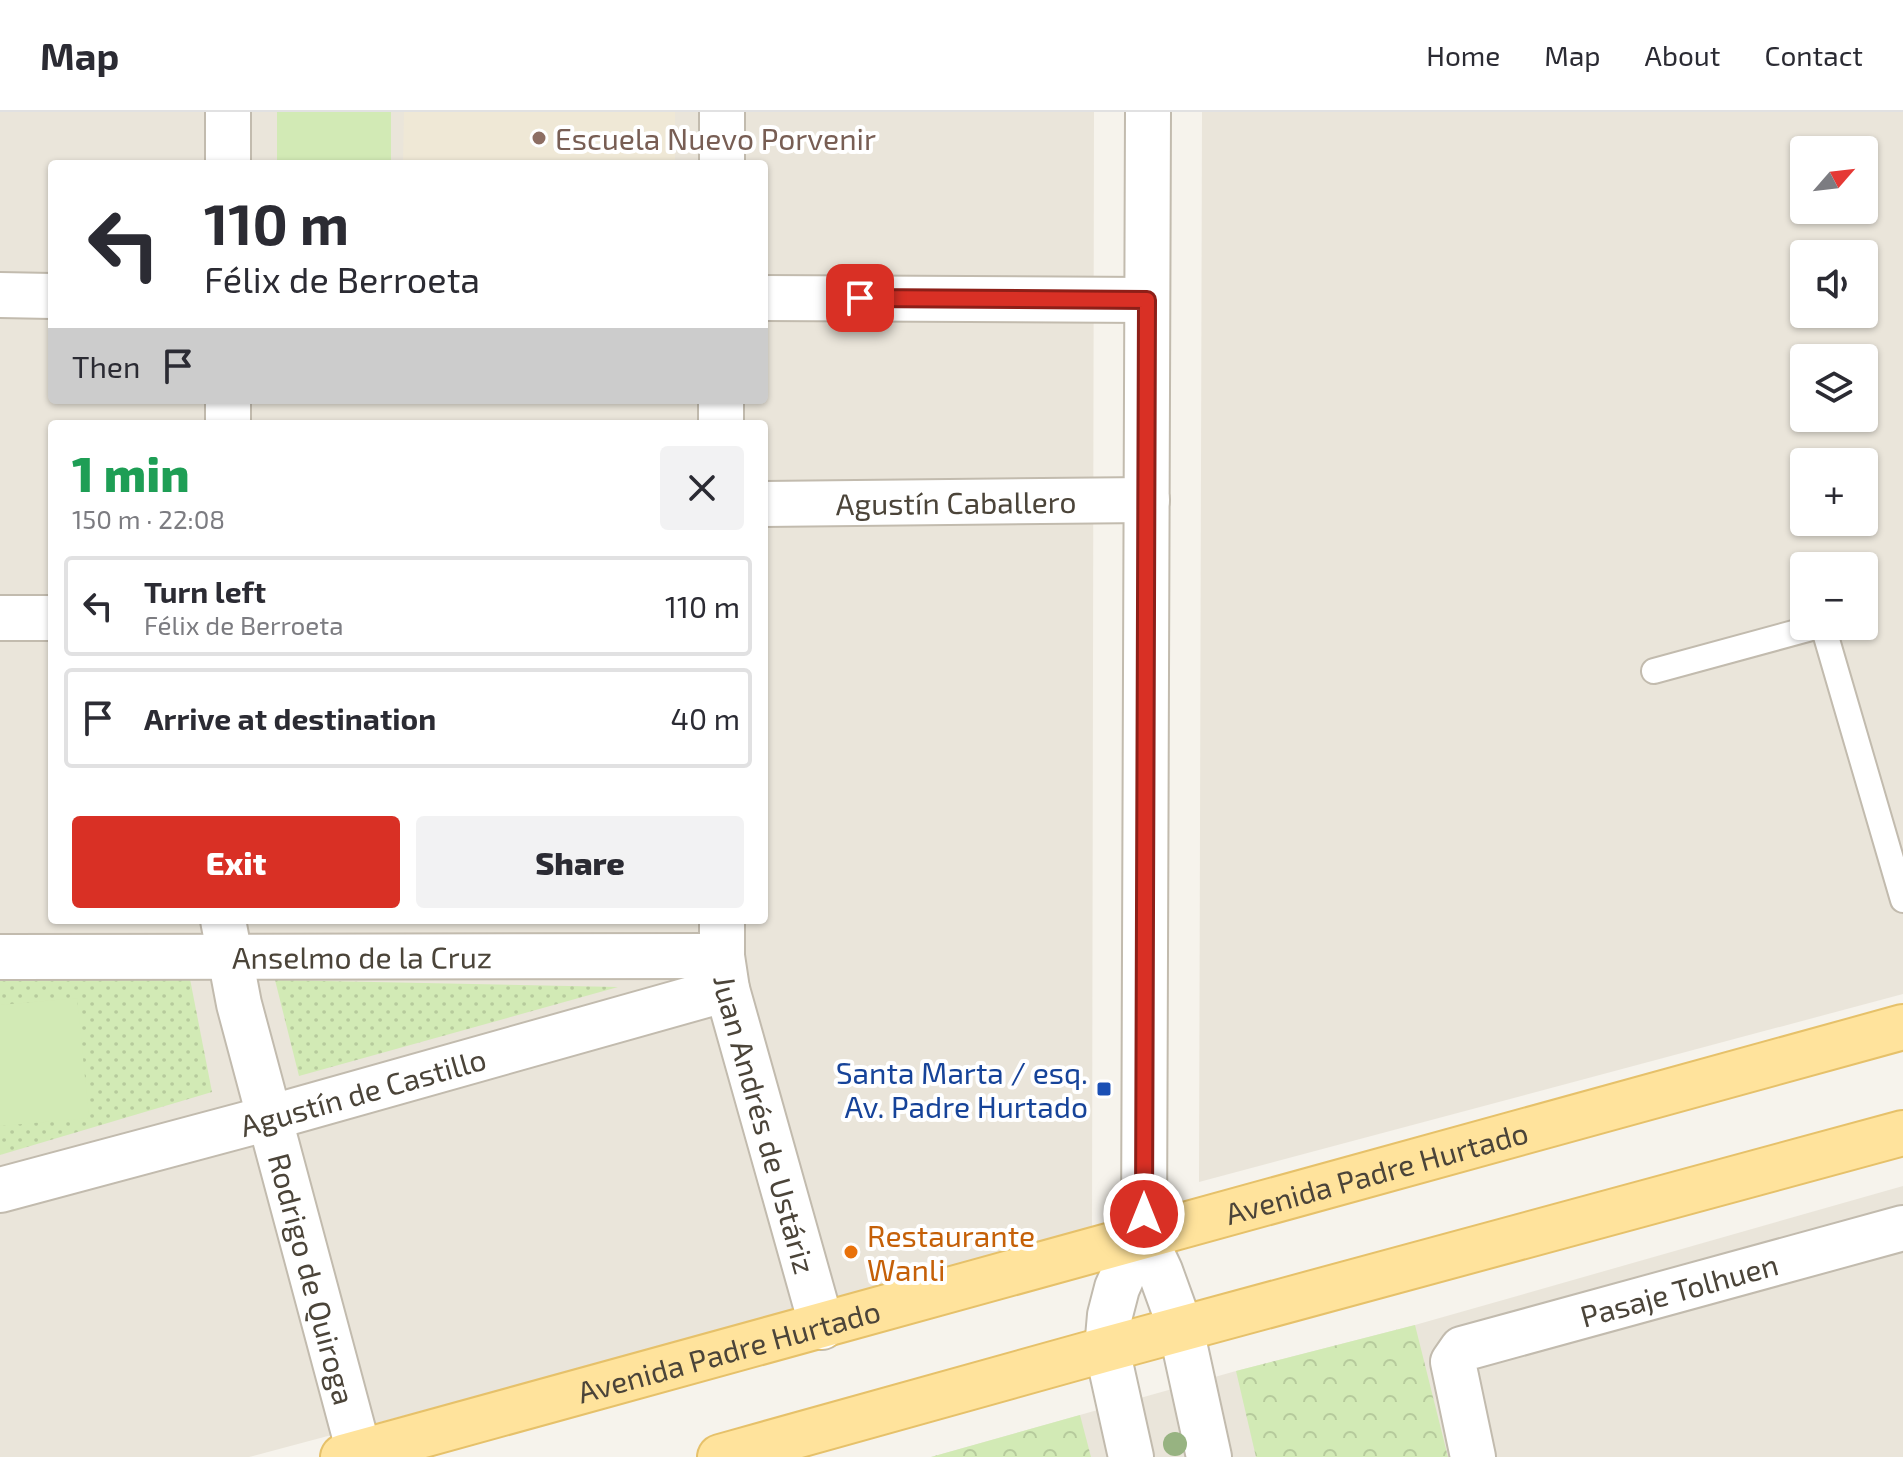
<!DOCTYPE html>
<meta charset="utf-8">
<style>
body{margin:0;font-family:"Exo 2",sans-serif;background:#f2f2f3;color:#2b2b33;height:100vh;display:flex;flex-direction:column;font-size:30px;white-space:nowrap}
*{box-sizing:border-box;margin:0}
p{font-size:26px;color:#7c7c81}
.icon{flex:none;width:44px;height:44px;fill:none;stroke:currentColor;stroke-width:2;stroke-linecap:round;stroke-linejoin:round}
.map{position:relative;flex:1;overflow:hidden}
.sheet{position:absolute;left:48px;top:308px;width:720px;height:504px;display:flex;flex-direction:column;background:#fff;border-radius:8px;box-shadow:0 2px 6px #0004}
.sheet>*{flex:none}
.hud{position:absolute;left:48px;top:48px;width:720px;height:244px;border-radius:8px;box-shadow:0 2px 6px #0004;background:#fff;color:#2b2b33;overflow:hidden}
.needle{width:52px;rotate:62deg}
.buttons{position:absolute;left:1790px;top:24px;display:grid;gap:16px}
.buttons a{display:grid;place-items:center;width:88px;height:88px;border-radius:8px;background:#fff;box-shadow:0 2px 6px #0004;font-size:40px}
.pin{position:absolute;display:grid;place-items:center;width:68px;height:68px;color:#fff;margin:-34px;border-radius:16px;box-shadow:0 4px 12px #0006}
.me{position:absolute;width:88px;margin:-44px;rotate:0deg;stroke-linejoin:round;filter:drop-shadow(0 0 6px #0008)}
.turn{display:flex;align-items:center;gap:28px;height:168px;padding:0 24px;font-size:36px}
.turn .icon{width:104px;height:104px;stroke-width:2.5}
.turn b{display:block;font-size:56px;line-height:68px}
.then{display:flex;align-items:center;height:76px;padding:0 24px;background:#0003;gap:16px;font-size:30px}
.round{display:grid;place-items:center;flex:none;width:84px;height:84px;border-radius:8px;background:#f2f2f3}
.summary{display:flex;align-items:center;justify-content:space-between;height:136px;padding:0 24px}
h1{font-size:48px;font-weight:800;line-height:60px;color:#1e9e55}
.cta{display:flex;gap:16px;margin-top:auto;padding:16px 24px}
.cta a{flex:1;height:92px;border-radius:8px;background:#d93025;color:#fff;font-size:32px;font-weight:800;line-height:92px;text-align:center}
.cta a+a{background:#f2f2f3;color:#2b2b33}
ul{padding:0;list-style:none}
li{display:flex;align-items:center;gap:24px;height:100px;margin:0 16px 12px;padding:0 8px;border:4px solid #e1e1e2;border-radius:8px}
li div{flex:1}
li b{display:block;font-size:30px}
li em{font-style:normal}
header{display:flex;align-items:center;gap:48px;box-sizing:border-box;height:112px;padding:0 40px;background:#fff;border-bottom:2px solid #e1e1e2}
header strong{font-size:38px}
nav{display:flex;gap:44px;margin-inline-start:auto;font-size:28px}
.map>svg:first-child{display:block}
</style>
<header>
<strong>Map</strong>
<nav><a>Home</a><a>Map</a><a>About</a><a>Contact</a></nav>
</header>
<div class="map">
<svg width="1903" height="1345" viewBox="0 0 1903 1345">
<defs>
<pattern id="grass-dots" width="8" height="8" patternUnits="userSpaceOnUse" patternTransform="scale(2)"><rect width="8" height="8" fill="#d2eab5"/><path d="M2 2h.1M6 6h.1" fill="none" stroke="#b6ca9c" stroke-width="1.8" stroke-linecap="round"/></pattern>
<pattern id="forest-crowns" width="20" height="18" patternUnits="userSpaceOnUse" patternTransform="scale(2)"><rect width="20" height="18" fill="#d2eab5"/><path d="M2 6a3 3 0 1 1 6 0M12 15a3 3 0 1 1 6 0" fill="none" stroke="#b6ca9c"/></pattern>
</defs>
<rect width="100%" height="100%" fill="#f6f3ec"/>
<g fill="#eae5da" fill-rule="evenodd">
<path d="M0,0h1094l-2,1120 -843,225h-249zM52,52h712v236h-712zM52,312h712v496h-712z"/>
<path d="M1202,0h701v882l-704,188zM1804,38h60v60h-60zM1804,142h60v60h-60zM1804,246h60v60h-60zM1804,350h60v60h-60zM1804,454h60v60h-60z"/>
<polygon points="1903,1074 1903,1345 931,1345 1236,1259 1415,1213"/>
</g>
<polygon fill="#efe8d6" points="404,0 675,0 675,52 403,52"/>
<g fill="url(#grass-dots)">
<polygon points="0,867 190,867 212,980 0,1043"/>
<polygon points="275,868 618,875 299,964"/>
</g>
<g fill="url(#forest-crowns)">
<polygon points="1415,1213 1448,1345 1256,1345 1236,1259"/>
<polygon points="1080,1303 1091,1345 931,1345"/>
</g>
<g fill="#d2eab5">
<rect x="277" y="0" width="114" height="52"/>
<polygon points="77,886 89,1006 0,1014 0,893"/>
</g>
<g fill="none" stroke-linecap="round" stroke-linejoin="round">
<g stroke="#c2bbae" stroke-width="28">
<g id="service">
<polyline points="1823,514 1903,788"/>
<polyline points="1654,559 1819,514"/>
</g>
</g>
<g stroke="#c2bbae" stroke-width="48">
<g id="minor">
<polyline points="228,0 228,52"/>
<polyline points="722,52 722,0"/>
<polyline points="0,183 52,184"/>
<polyline points="764,186 1147,188"/>
<polyline points="228,312 228,288"/>
<polyline points="721,312 721,288"/>
<path id="s1" d="M764,392l383,-4"/>
<polyline points="0,506 52,506"/>
<path id="s2" d="M223,808l16,84 120,448"/>
<path id="s3" d="M722,808v36l5,33 95,338"/>
<path id="s4" d="M0,845l722,-1"/>
<path id="s5" d="M0,1078l269,-72 458,-129"/>
<path id="s6" d="M1473,1345l-20,-95 9,-13 441,-121"/>
</g>
</g>
<g stroke="#c2bbae" stroke-width="48">
<g id="tertiary">
<polyline points="1148,0 1144,1125 1160,1159 1181,1217 1209,1345"/>
<polyline points="1131,1345 1107,1237 1110,1203 1117,1176 1129,1149 1144,1125"/>
</g>
</g>
<g stroke="#e6c16a" stroke-width="48">
<g id="primary">
<path id="s7" d="M343,1345l1560,-430"/>
<polyline points="720,1345 1107,1237 1903,1021"/>
</g>
</g>
<use href="#service" stroke="#fff" stroke-width="24"/>
<use href="#minor" stroke="#fff" stroke-width="44"/>
<use href="#tertiary" stroke="#fff" stroke-width="44"/>
<use href="#primary" stroke="#ffe39c" stroke-width="44"/>
</g>
<circle fill="#97b381" cx="1175" cy="1332" r="12"/>
<g fill="none" stroke-linecap="round" stroke-linejoin="round">
<g stroke="#8d1f18" stroke-width="20">
<polyline id="route" points="860,186 1147,188 1144,1102"/>
</g>
<use href="#route" stroke="#d93025" stroke-width="14"/>
</g>
<circle fill="#8d6e63" stroke="#fff" stroke-width="3" cx="539" cy="26" r="8"/>
<rect fill="#1a4fb4" stroke="#fff" stroke-width="3" x="1096" y="969" width="16" height="16" rx="4"/>
<circle fill="#e8710a" stroke="#fff" stroke-width="3" cx="851" cy="1140" r="8"/>
<g text-anchor="middle" dominant-baseline="central" stroke-width="8" stroke-linejoin="round" paint-order="stroke">
<g font-size="30" fill="#785e54" stroke="#fff" text-anchor="start">
<text x="555" y="26">Escuela Nuevo Porvenir</text>
</g>
<g font-size="30" fill="#4b4439" stroke="#fff">
<text stroke="none"><textPath href="#s1" startOffset="192">Agustín Caballero</textPath></text>
<text stroke="none"><textPath href="#s4" startOffset="362">Anselmo de la Cruz</textPath></text>
<text stroke="none"><textPath href="#s5" startOffset="376">Agustín de Castillo</textPath></text>
<text stroke="none"><textPath href="#s3" startOffset="210">Juan Andrés de Ustáriz</textPath></text>
<text stroke="none"><textPath href="#s7" startOffset="1072">Avenida Padre Hurtado</textPath></text>
<text stroke="none"><textPath href="#s2" startOffset="370">Rodrigo de Quiroga</textPath></text>
<text stroke="none"><textPath href="#s6" startOffset="338">Pasaje Tolhuen</textPath></text>
<text stroke="none"><textPath href="#s7" startOffset="400">Avenida Padre Hurtado</textPath></text>
</g>
<g font-size="30" fill="#164399" stroke="#fff" text-anchor="end">
<text x="1088" y="960">Santa Marta / esq.<tspan x="1088" dy="34">Av. Padre Hurtado</tspan></text>
</g>
<g font-size="30" fill="#c56008" stroke="#fff" text-anchor="start">
<text x="867" y="1123">Restaurante<tspan x="867" dy="34">Wanli</tspan></text>
</g>
</g>
</svg>
<div class="buttons">
<a><svg class="needle" viewBox="-14 -14 28 28"><path d="M0-13l5 13h-10z" fill="#e53935"/><path d="M0 13l5-13h-10z" fill="#7c7c81"/></svg></a>
<a><svg class="icon" aria-label="sound" viewBox="0 0 24 24"><path d="M4 9h4l5-4v14l-5-4H4zM17 9q2 3 0 6"/></svg></a>
<a><svg class="icon" aria-label="layers" viewBox="0 0 24 24"><path d="M12 4l9 5-9 5-9-5zM3 14l9 5 9-5"/></svg></a>
<a>+</a>
<a>−</a>
</div>
<div class="pin" style="left:860px;top:186px;background:#d93025"><svg class="icon" aria-label="arrive" viewBox="0 0 24 24"><path d="M6 21V4h12l-3 4 3 4H6"/></svg></div>
<svg class="me" style="left:1144px;top:1102px" viewBox="-20 -20 40 40"><circle r="17" fill="#d93025" stroke="#fff" stroke-width="3"/><path d="M0-11L8 9 0 5-8 9z" fill="#fff"/></svg>
<div class="hud">
<div class="turn"><svg class="icon" aria-label="left" viewBox="0 0 24 24"><path d="M17 20v-9H6M10 6l-5 5 5 5"/></svg><div><b>110 m</b>Félix de Berroeta</div></div>
<div class="then">Then<svg class="icon" aria-label="arrive" viewBox="0 0 24 24"><path d="M6 21V4h12l-3 4 3 4H6"/></svg></div>
</div>
<section class="sheet">
<div class="summary"><div><h1>1 min</h1><p>150 m · 22:08</p></div><a class="round"><svg class="icon" aria-label="close" viewBox="0 0 24 24"><path d="M6 6l12 12M18 6L6 18"/></svg></a></div>
<ul>
<li><svg class="icon" aria-label="left" viewBox="0 0 24 24"><path d="M17 20v-9H6M10 6l-5 5 5 5"/></svg><div><b>Turn left</b><p>Félix de Berroeta</p></div><em>110 m</em></li>
<li><svg class="icon" aria-label="arrive" viewBox="0 0 24 24"><path d="M6 21V4h12l-3 4 3 4H6"/></svg><div><b>Arrive at destination</b></div><em>40 m</em></li>
</ul>
<div class="cta"><a>Exit</a><a>Share</a></div>
</section>
</div>
